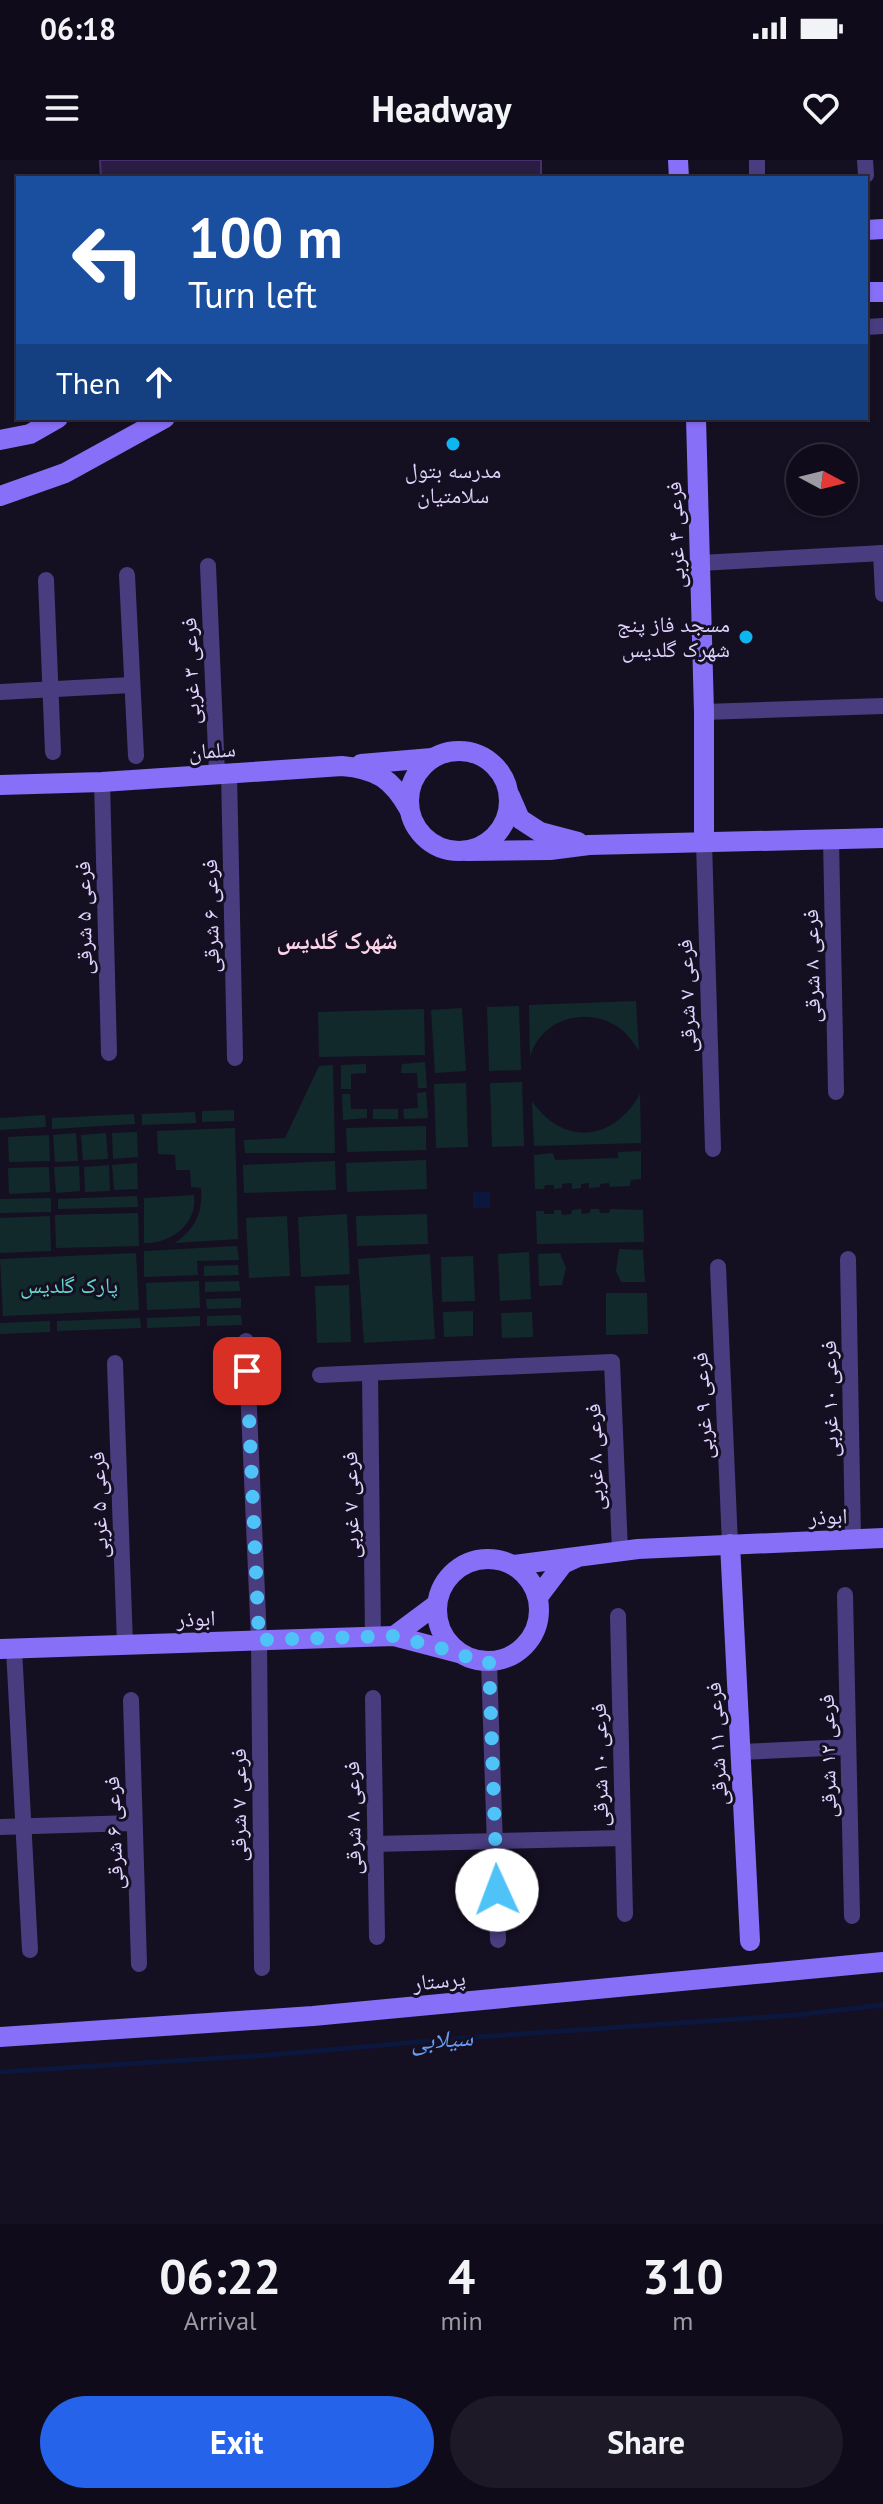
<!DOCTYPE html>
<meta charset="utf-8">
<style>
body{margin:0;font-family:"PT Sans","Noto Naskh Arabic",sans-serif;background:#1e1927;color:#f1f3f6;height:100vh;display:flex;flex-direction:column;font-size:30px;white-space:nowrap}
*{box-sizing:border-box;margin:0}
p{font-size:26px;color:#9c9ba2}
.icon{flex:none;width:44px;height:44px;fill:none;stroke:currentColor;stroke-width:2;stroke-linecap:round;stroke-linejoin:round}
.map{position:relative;height:2064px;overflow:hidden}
.side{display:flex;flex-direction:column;background:#100b1a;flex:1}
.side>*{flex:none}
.banner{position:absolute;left:16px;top:16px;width:852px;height:244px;border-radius:0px;box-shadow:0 2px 6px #0004,0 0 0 2px #302b39;background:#1a4fa0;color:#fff;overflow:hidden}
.needle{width:52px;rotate:97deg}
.tools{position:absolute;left:786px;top:284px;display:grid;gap:16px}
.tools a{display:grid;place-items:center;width:72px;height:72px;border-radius:50%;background:#100b1a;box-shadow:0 2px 6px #0004,0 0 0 2px #302b39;font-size:40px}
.pin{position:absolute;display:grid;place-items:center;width:68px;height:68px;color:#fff;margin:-34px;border-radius:16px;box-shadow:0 4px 12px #0006}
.me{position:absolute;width:88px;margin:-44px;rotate:358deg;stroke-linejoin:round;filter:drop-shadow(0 0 6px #0008)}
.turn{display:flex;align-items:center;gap:28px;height:168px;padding:0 40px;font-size:36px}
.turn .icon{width:104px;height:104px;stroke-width:2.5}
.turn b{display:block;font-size:56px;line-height:68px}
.then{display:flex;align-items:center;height:76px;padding:0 40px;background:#0003;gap:16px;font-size:30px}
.eta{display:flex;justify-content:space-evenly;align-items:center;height:136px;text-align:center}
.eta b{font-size:48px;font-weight:700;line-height:56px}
.button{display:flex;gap:16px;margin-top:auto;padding:16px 40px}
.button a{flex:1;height:92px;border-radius:48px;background:#2563eb;color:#fff;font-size:32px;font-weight:700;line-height:92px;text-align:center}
.button a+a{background:#1e1927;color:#f1f3f6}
.status{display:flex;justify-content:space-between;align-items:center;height:56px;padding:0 40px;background:#100b1a;direction:ltr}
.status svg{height:22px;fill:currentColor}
header{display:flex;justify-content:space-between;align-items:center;height:104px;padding:0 40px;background:#100b1a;font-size:36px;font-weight:700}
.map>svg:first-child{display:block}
</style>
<div class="status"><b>06:18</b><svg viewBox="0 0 49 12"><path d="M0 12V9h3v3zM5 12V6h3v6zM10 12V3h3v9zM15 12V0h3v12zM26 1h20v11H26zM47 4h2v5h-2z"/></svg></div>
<header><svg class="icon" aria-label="menu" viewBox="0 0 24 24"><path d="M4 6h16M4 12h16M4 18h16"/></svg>Headway<svg class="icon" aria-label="heart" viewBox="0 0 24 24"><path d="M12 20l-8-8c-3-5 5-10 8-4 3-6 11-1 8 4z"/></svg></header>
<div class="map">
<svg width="883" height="2064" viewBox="0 0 883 2064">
<rect width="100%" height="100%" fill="#150f22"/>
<g fill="#12292c">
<path d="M636,841l3,50c-7,-11 -14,-21 -26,-27 -32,-17 -73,-3 -83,33l-1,-52z"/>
<polygon points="519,846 521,910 489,911 487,847"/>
<polygon points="462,848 466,911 435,913 431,850"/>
<polygon points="424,849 425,895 319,897 318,852"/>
<polygon points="425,902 427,928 418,928 417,913 401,913 402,904"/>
<polygon points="366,904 366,913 351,914 351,929 341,929 341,905"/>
<polygon points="333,905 335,993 245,993 244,980 285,978 319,906"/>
<polygon points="522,922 524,986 492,987 490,923"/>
<polygon points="466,923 468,987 436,988 434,924"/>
<polygon points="426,932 428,958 404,959 403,949 418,948 417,933"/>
<polygon points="342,934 350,934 351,949 367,949 367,958 343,960"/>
<path d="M640,934l1,49 -107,3 -2,-45c31,46 82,40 108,-7z"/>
<rect x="373" y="949" width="25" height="10"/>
<polygon points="234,950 234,961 202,962 202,951"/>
<polygon points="195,952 196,963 142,965 142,954"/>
<polygon points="134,954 135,964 52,969 52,958"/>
<polygon points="45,955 46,967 0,970 0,958"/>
<polygon points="426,966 426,990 347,992 346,968"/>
<path d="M235,968l3,111 -63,4c20,-14 28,-30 26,-55l-10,-1 -1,-17h-14l-1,-15 -17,-1 -1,-23z"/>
<polygon points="137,972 138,997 113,999 112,973"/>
<polygon points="76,973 78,1001 55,1002 53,975"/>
<polygon points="106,973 108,999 83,1000 81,975"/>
<polygon points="49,975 50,1001 9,1002 8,977"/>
<polygon points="641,991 641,1019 631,1020 630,1026 610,1027 609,1023 600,1024 600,1027 589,1028 589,1023 581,1024 581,1028 572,1029 572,1023 562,1024 562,1028 554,1029 554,1025 545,1025 544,1029 535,1029 534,995 553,993 555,1000 618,998 618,992"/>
<polygon points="426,1000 427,1029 347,1032 346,1003"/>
<polygon points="335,1001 336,1030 244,1033 243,1005"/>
<polygon points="137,1003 138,1029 114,1030 112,1005"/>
<polygon points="109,1005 110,1031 85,1032 84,1007"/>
<polygon points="79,1006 80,1031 56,1033 54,1007"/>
<polygon points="49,1007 50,1032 9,1034 8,1008"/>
<path d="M194,1035c4,29 -24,49 -50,48v-45z"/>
<polygon points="137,1036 138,1047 58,1049 58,1039"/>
<polygon points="51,1038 51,1052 0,1053 0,1039"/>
<polygon points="581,1049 582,1054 590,1053 591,1049 599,1049 600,1053 609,1053 610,1049 643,1050 644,1082 537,1084 536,1051 544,1051 544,1054 554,1054 554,1050 561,1050 562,1055 571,1054 572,1050"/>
<polygon points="138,1053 139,1086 56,1088 55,1055"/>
<polygon points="347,1054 350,1114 301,1117 298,1057"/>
<polygon points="427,1054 428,1084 357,1086 356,1056"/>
<polygon points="50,1056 51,1091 0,1093 0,1058"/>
<polygon points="287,1056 290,1116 249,1118 246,1058"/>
<polygon points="237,1086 239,1100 197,1101 198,1115 144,1117 144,1091"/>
<polygon points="619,1089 643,1090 645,1122 621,1122 616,1111"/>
<polygon points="529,1092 531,1139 500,1141 498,1094"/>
<polygon points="136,1093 139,1150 3,1156 0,1099"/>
<polygon points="560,1093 566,1108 562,1125 539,1126 538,1094"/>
<polygon points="430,1094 435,1179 364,1183 358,1099"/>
<polygon points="473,1096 475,1141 442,1142 441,1097"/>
<polygon points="238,1105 239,1115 204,1116 204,1106"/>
<polygon points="199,1121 200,1148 147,1150 146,1123"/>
<polygon points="239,1121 240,1131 205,1132 205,1122"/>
<polygon points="349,1125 351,1182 317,1183 315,1126"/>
<polygon points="606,1133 647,1133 648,1174 606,1175"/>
<polygon points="241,1138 241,1148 207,1149 206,1139"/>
<polygon points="473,1151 473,1176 444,1177 443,1152"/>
<polygon points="532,1152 533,1177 502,1178 501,1153"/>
<polygon points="241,1155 242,1165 207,1166 207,1156"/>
<polygon points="200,1156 200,1166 147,1168 147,1158"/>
<polygon points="140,1158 141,1168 57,1171 57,1161"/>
<polygon points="50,1161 50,1172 0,1174 0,1163"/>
</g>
<rect fill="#0c173e" x="473" y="1032" width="17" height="16"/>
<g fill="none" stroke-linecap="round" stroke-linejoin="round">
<polyline stroke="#0c173e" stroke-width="5" points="0,1912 269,1895 476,1877 796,1855 883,1845"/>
</g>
<polygon fill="#2a1c42" stroke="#452f6d" stroke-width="2" points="100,0 541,0 541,18 101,18"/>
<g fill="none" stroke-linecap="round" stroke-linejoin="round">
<g stroke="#493d7f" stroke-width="16">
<polyline points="757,0 757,18"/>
<polyline points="865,0 866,15"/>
<polyline points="866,167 883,166"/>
<polyline points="881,393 883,434"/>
<polyline points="700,403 883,393"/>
<polyline points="208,406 217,614"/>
<polyline points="127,415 136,596"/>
<polyline points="46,420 53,592"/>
<polyline points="0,532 131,525"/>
<polyline points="704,552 883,546"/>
<polyline points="229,613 235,898"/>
<polyline points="102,622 109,893"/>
<polyline points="831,679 836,932"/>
<polyline points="704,682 713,989"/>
<polyline points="848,1099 853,1379"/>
<polyline points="718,1107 730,1384"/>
<polyline points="246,1181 259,1480 262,1808"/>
<polyline points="115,1203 125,1485"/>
<polyline points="370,1213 373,1477"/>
<polyline points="320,1215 612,1202 620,1391"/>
<polyline points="845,1435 852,1756"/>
<polyline points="618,1456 625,1754"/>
<polyline points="14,1489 30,1790"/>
<polyline points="489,1502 498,1780"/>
<polyline points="373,1538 377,1777"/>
<polyline points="131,1540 139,1804"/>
<polyline points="740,1592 848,1587"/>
<polyline points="0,1667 134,1663"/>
<polyline points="374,1684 623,1678"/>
</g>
<g stroke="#876ff7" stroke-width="20">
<polyline points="678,0 679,18"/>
<polyline points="866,70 883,69"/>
<polyline points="866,132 883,132"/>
<polyline points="696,258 704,552 704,682"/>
<polyline points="0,280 30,274 58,258"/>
<polyline points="0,336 65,313 165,258"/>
<circle cx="459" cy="641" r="50"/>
<polyline points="361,604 432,598"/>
<path d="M0,625l102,-3 240,-16c35,3 50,13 67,43"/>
<polyline points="510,636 520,659 540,672 578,682"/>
<polyline points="467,691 550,690 589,685 883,678"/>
<polyline points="730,1384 750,1781"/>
<circle cx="488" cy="1450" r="51"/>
<polyline points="514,1405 638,1389 883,1378"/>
<polyline points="538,1437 563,1404 576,1398"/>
<polyline points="394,1476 437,1444"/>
<polyline points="0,1489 394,1476 459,1493"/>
<polyline points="0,1877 313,1856 883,1802"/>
</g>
</g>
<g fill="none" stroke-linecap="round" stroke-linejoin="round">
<polyline stroke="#4fc3f7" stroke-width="14" stroke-dasharray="0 25.2" points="247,1211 259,1480 394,1476 459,1493 473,1500 489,1502 497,1730"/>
</g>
<g fill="#0db6ef" stroke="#150f22" stroke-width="3">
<circle cx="453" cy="284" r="8"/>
<circle cx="746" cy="477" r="8"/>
</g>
<g text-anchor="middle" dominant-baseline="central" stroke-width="6" stroke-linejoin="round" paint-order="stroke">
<g font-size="22" fill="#ded3fd" stroke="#150f22">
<text x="453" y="310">مدرسه بتول<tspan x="453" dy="25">سلامتیان</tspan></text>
<text x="730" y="464" text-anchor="end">مسجد فاز پنج<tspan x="730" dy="25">شهرک گلدیس</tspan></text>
</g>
<g font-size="22" fill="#ded3fd" stroke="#150f22">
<text transform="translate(675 375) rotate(-92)">فرعی ۴ غربی</text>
<text transform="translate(190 511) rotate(-92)">فرعی ۳ غربی</text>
<text transform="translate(212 590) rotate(-4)">سلمان</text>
<text transform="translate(210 756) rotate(-91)">فرعی ۶ شرقی</text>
<text transform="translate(83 758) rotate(-91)">فرعی ۵ شرقی</text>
<text transform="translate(811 806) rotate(-91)">فرعی ۸ شرقی</text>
<text transform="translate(686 836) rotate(-92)">فرعی ۷ شرقی</text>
<text transform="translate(829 1239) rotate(-91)">فرعی ۱۰ غربی</text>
<text transform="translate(702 1246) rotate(-93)">فرعی ۹ غربی</text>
<text transform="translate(594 1297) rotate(-92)">فرعی ۸ غربی</text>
<text transform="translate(98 1345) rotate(-92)">فرعی ۵ غربی</text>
<text transform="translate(350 1345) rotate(-91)">فرعی ۷ غربی</text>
<text transform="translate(828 1356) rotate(-2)">ابوذر</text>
<text transform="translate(196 1458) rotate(-2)">ابوذر</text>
<text transform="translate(716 1584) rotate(-93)">فرعی ۱۱ شرقی</text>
<text transform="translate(827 1596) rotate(-91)">فرعی ۱۲ شرقی</text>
<text transform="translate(599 1605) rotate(-91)">فرعی ۱۰ شرقی</text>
<text transform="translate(238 1645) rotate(-90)">فرعی ۷ شرقی</text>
<text transform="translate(352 1658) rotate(-91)">فرعی ۸ شرقی</text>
<text transform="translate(113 1673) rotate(-92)">فرعی ۶ شرقی</text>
<text transform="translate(439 1820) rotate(-6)">پرستار</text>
</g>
<g font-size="22" fill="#63d9cd" stroke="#150f22">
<text x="69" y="1125">پارک گلدیس</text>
</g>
<g font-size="24" font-weight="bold" fill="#fdd5e8" stroke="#150f22">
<text x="337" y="780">شهرک گلدیس</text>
</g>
<g font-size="24" font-style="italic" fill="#679ef7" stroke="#150f22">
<text transform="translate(442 1879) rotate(-4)">سیلابی</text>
</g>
</g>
</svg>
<div class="tools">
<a><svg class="needle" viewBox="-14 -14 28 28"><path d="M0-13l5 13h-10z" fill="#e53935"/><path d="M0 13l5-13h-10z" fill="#9c9ba2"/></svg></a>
</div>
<div class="pin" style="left:247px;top:1211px;background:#d93025"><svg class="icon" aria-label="arrive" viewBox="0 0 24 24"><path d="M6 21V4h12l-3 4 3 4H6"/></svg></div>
<svg class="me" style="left:497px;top:1730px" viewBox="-20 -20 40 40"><circle r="19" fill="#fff"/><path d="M0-13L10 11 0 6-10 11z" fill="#4fc3f7"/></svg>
<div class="banner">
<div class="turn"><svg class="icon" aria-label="left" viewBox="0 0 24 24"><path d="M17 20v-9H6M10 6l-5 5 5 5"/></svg><div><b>100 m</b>Turn left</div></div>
<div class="then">Then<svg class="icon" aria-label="ahead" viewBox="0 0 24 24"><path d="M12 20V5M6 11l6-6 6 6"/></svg></div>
</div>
</div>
<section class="side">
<div class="eta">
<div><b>06:22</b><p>Arrival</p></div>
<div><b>4</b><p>min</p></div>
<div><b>310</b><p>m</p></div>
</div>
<div class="button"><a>Exit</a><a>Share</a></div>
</section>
